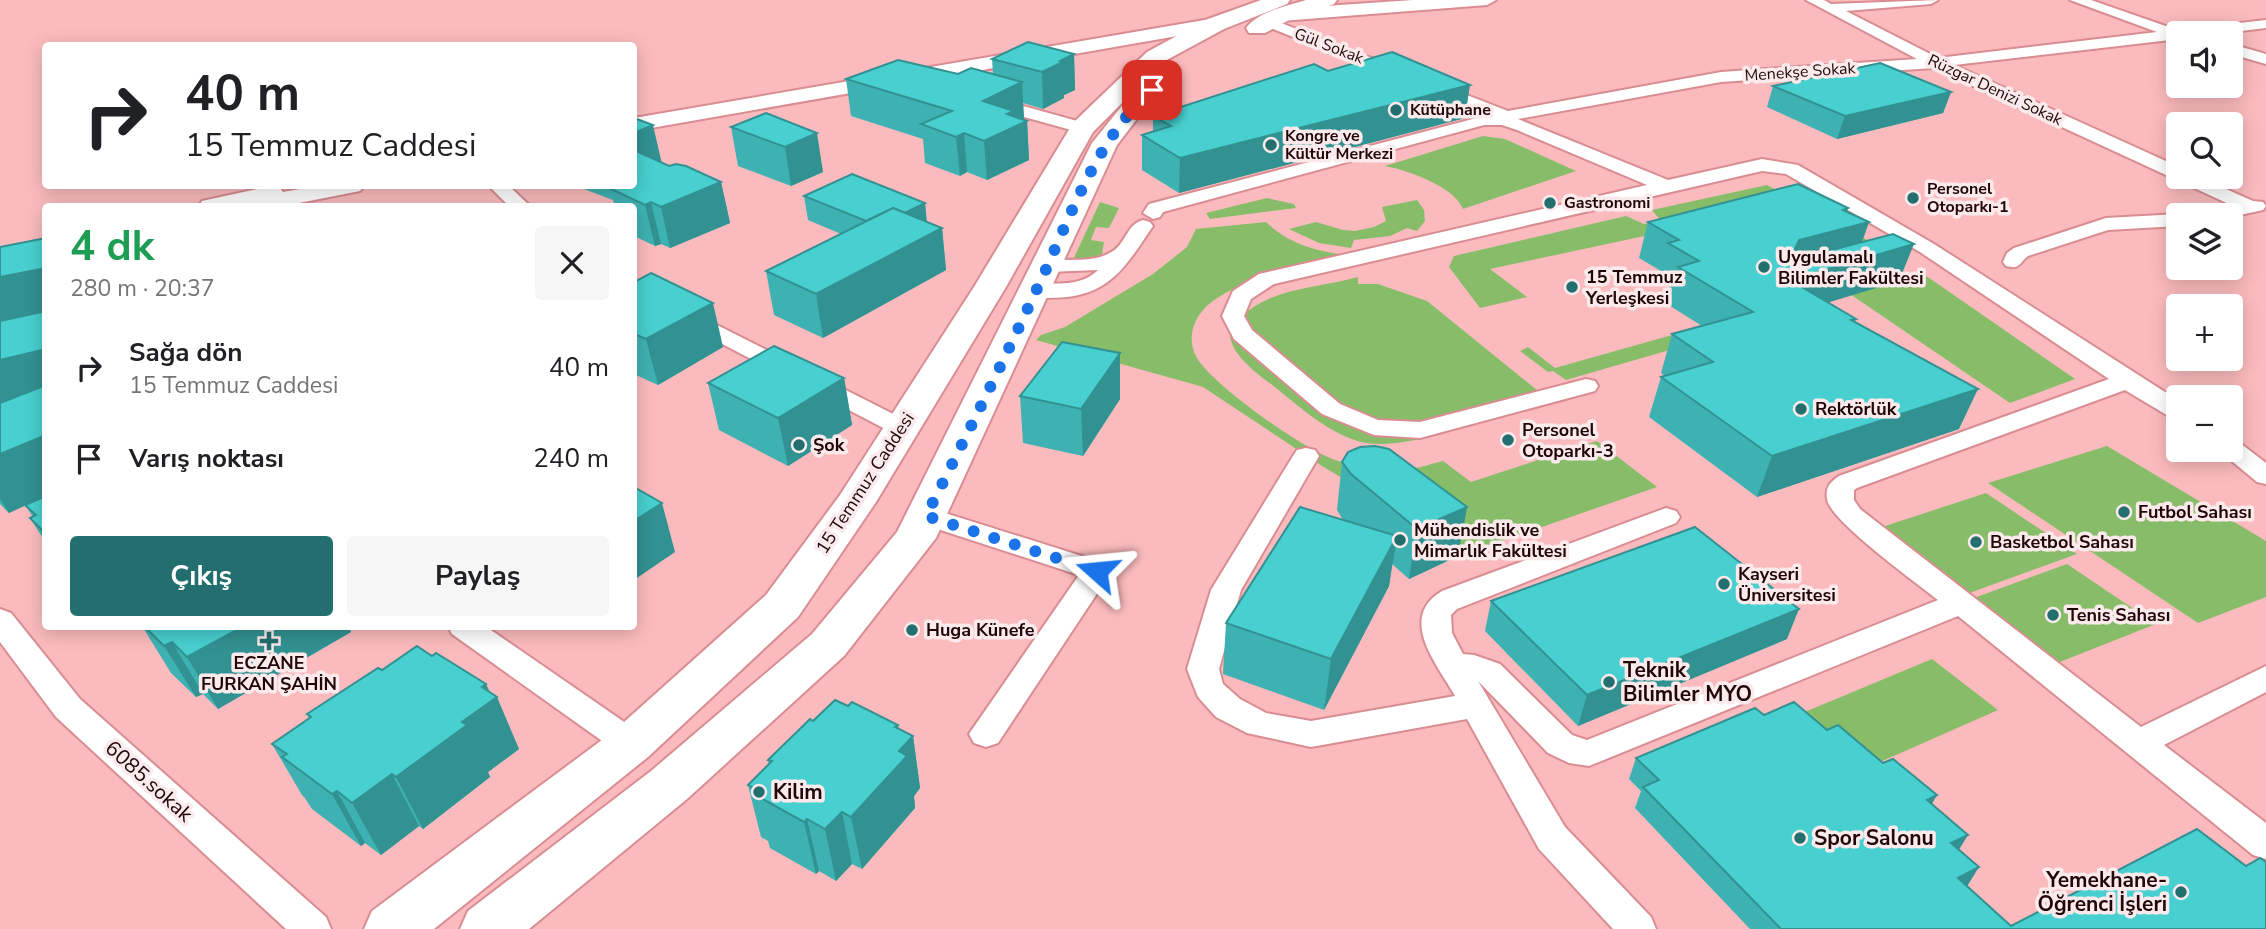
<!DOCTYPE html>
<html lang="tr">
<meta charset="utf-8">
<style>
body{margin:0;font-family:"Nunito Sans",sans-serif;background:#f6f6f6;color:#202124;height:100vh;display:flex;flex-direction:column;font-size:26px;white-space:nowrap}
*{box-sizing:border-box;margin:0}
p{font-size:23px;color:#757577}
.icon{flex:none;width:38px;height:38px;fill:none;stroke:currentColor;stroke-width:2;stroke-linecap:round;stroke-linejoin:round}
.map{position:relative;flex:1;overflow:hidden}
.panel{position:absolute;left:42px;top:203px;width:595px;height:427px;display:flex;flex-direction:column;background:#fff;border-radius:7px;box-shadow:0 4px 18px #0003}
.panel>*{flex:none}
.hud{position:absolute;left:42px;top:42px;width:595px;height:147px;border-radius:7px;box-shadow:0 4px 18px #0003;background:#fff;color:#202124;overflow:hidden}
.tools{position:absolute;left:2166px;top:21px;display:grid;gap:14px}
.tools a{display:grid;place-items:center;width:77px;height:77px;border-radius:7px;background:#fff;box-shadow:0 4px 18px #0003;font-size:35px}
.pin{position:absolute;display:grid;place-items:center;width:60px;height:60px;color:#fff;margin:-30px;border-radius:14px;box-shadow:0 4px 10px #0006}
.me{position:absolute;width:77px;margin:-38px;rotate:288deg;stroke-linejoin:round;filter:drop-shadow(0 0 5px #0008)}
.turn{display:flex;align-items:center;gap:24px;height:147px;padding:0 28px;font-size:32px}
.turn .icon{width:91px;height:91px;stroke-width:2.5}
.turn b{display:block;font-size:49px;line-height:60px}
.round{display:grid;place-items:center;flex:none;width:74px;height:74px;border-radius:7px;background:#f6f6f6}
.head{display:flex;align-items:center;justify-content:space-between;height:119px;padding:0 28px}
h1{font-size:42px;font-weight:700;line-height:52px;color:#1e9e55}
.primary-button{display:flex;gap:14px;margin-top:auto;padding:14px 28px}
.primary-button a{flex:1;height:80px;border-radius:7px;background:#236f6f;color:#fff;font-size:28px;font-weight:700;line-height:80px;text-align:center}
.primary-button a+a{background:#f6f6f6;color:#202124}
ul{padding:0;list-style:none}
li{display:flex;align-items:center;gap:21px;height:91px;padding:0 28px}
li div{flex:1}
li b{display:block;font-size:26px}
li em{font-style:normal}
.map>svg:first-child{display:block}
</style>
<div class="map">
<svg width="2266" height="929" viewBox="0 0 2266 929">
<rect width="100%" height="100%" fill="#fbbbbe"/>
<g fill="#87bd69">
<path d="M1483,136l22,3 71,32 -113,38c-8,-22 -56,-39 -78,-43z"/>
<polygon points="1767,185 1893,254 1771,209 1490,269 1527,297 1480,308 1449,267 1454,256 1626,216 1644,224 1660,220 1652,210"/>
<polygon points="1267,198 1294,204 1296,208 1210,219 1206,213"/>
<polygon points="1417,200 1424,210 1425,221 1417,231 1407,228 1390,236 1354,240 1351,248 1319,243 1289,229 1316,222 1343,230 1355,231 1374,227 1386,221 1382,207"/>
<polygon points="1100,202 1119,208 1109,228 1096,227 1091,240 1104,242 1102,254 1084,262 1071,264"/>
<path d="M1266,222c23,22 50,29 81,33 -38,11 -117,25 -143,54 -12,13 -17,32 -7,49 15,27 115,98 145,104 21,4 49,8 70,6 10,0 21,-5 31,-7l28,21 126,-41 60,46 -190,66 -145,-87 -119,-79 -167,-47 5,-5 24,-8 88,-53 34,-27 9,-18z"/>
<polygon points="1922,273 2075,379 2010,403 1850,294"/>
<path d="M1358,277v7h20l49,17 121,98c-47,15 -141,54 -187,43 -34,-9 -63,-37 -90,-58 -15,-11 -43,-32 -41,-53 28,-44 82,-41 128,-54z"/>
<polygon points="1672,335 1687,345 1566,380 1553,371 1548,372 1520,351 1528,347 1555,368"/>
<polygon points="2107,446 2266,541 2266,597 2198,623 1988,483"/>
<polygon points="1986,493 2077,554 1964,595 1876,529"/>
<polygon points="2067,564 2156,624 2037,671 1952,606"/>
<polygon points="1932,659 1998,710 1862,770 1783,721"/>
</g>
<g fill="none" stroke-linecap="round" stroke-linejoin="round">
<g stroke="#d98c91" stroke-width="4">
<g id="minor">
<path d="M1806,0h18l7,4 107,-4 -7,4 -85,7 92,47 219,-26 -87,-32h21l86,30 89,-10v8l-42,5h-45v6l-225,26 225,102v10h20l54,24 10,1 3,4 -3,4 -32,7 -28,-2 3,-4 25,-6 -297,-137 -213,14 -203,37 150,61 94,-21 36,6 136,79 245,157v18l-9,-2 -45,-27 -268,98 -3,2v10l6,9 281,218 125,-61v26l-102,53 102,78v36l-13,-4 -295,-239 -369,150 -20,-3 -21,-10 -70,-72 87,146 86,90 5,12h-43l-74,-80 -72,-130 -156,28 -64,-14 -31,-16 -18,-20 -11,-28 24,-79 82,-134 4,-6 9,-2 9,2 4,6 -78,134 -22,79 4,15 17,15 26,14 45,8 144,-25c-18,-32 -58,-78 -13,-105l224,-83 10,3 4,6 -4,6 -219,86 -6,6 1,18 11,21 11,1 26,9 72,71 15,5 351,-140c-20,-16 -109,-80 -111,-101 -2,-11 3,-17 12,-23l270,-97 -189,-127 -134,-78 -24,-3 -488,113 -23,15 -7,17 8,14 88,74 38,16 42,2 166,-43 9,2 3,5 -3,5 -175,47 -46,-3 -52,-21 -88,-75 -12,-23 11,-25 26,-17 388,-89 -130,-55 -15,-5h-18l-321,87 -3,5 -7,2 -10,-6 6,-9 339,-89 -58,-24 -2,-3 2,-3 6,-2 72,28 213,-39 196,-13z"/>
<polygon points="1268,18 1403,70 1405,73 1397,78 1391,76 1263,25 1261,22 1263,19"/>
<polygon points="2231,44 2266,54 2266,64 2231,54"/>
<polygon points="991,97 1088,124 1091,128 1082,133 985,106 983,102"/>
<polygon points="489,186 509,186 530,206 509,206"/>
<path d="M2179,214l5,1h-5v11l-71,4 -80,26c-9,7 -8,14 -22,10l-3,-4 4,-9 7,-5 92,-30z"/>
<path d="M1143,220l7,2 3,4c-24,35 -40,66 -86,71 -13,1 -26,2 -39,-1l-3,-5 3,-5c25,-6 49,4 70,-16l-50,2 -7,-2 -4,-4 4,-4 7,-2c20,-1 48,3 65,-9 13,-8 14,-27 30,-31z"/>
<polygon points="634,283 911,423 915,428 911,433 902,436 893,433 634,298"/>
<polygon points="2231,440 2240,443 2266,463 2266,484 2257,482 2222,453 2219,450 2231,450"/>
<polygon points="926,507 1107,564 1112,571 998,743 986,747 974,743 969,734 1079,575 916,522 912,516 916,510"/>
<polygon points="0,609 11,613 80,699 326,917 331,929 286,929 56,717 0,642"/>
<polygon points="448,626 485,626 643,735 648,744 643,753 631,757 619,753 452,634"/>
</g>
</g>
<g stroke="#d98c91" stroke-width="4">
<g id="tertiary">
<polygon points="1413,0 1496,0 1487,5 1281,21 1272,15 1281,9"/>
<polygon points="1216,18 1223,20 1225,24 1223,28 634,131 634,118"/>
<polygon points="271,186 280,188 283,192 317,186 364,186 360,191 284,206 199,206 202,201"/>
</g>
</g>
<g stroke="#d98c91" stroke-width="4">
<g id="secondary">
<polygon points="1261,0 1290,0 1287,4 1224,29 1163,62 1093,132 1006,287 876,502 798,617 648,757 434,929 364,929 372,911 614,731 766,595 840,495 974,287 1073,123 1147,52 1208,19"/>
<path d="M1306,0h31l-3,4 -45,16 -24,13h-16l-3,-5c13,-17 41,-22 60,-28z"/>
<polygon points="1138,95 1147,97 1150,102 1117,145 936,538 844,656 687,799 529,929 460,929 468,911 651,771 812,634 897,532 1092,143 1129,97"/>
</g>
</g>
<use href="#minor" fill="#fff" fill-rule="evenodd"/>
<use href="#tertiary" fill="#fff" fill-rule="evenodd"/>
<use href="#secondary" fill="#fff" fill-rule="evenodd"/>
</g>
<g fill="#3eb2b2">
<polygon points="1074,54 1075,90 1064,95 1064,98 1043,109 1023,103 1024,119 1023,120 1027,121 1029,160 987,180 967,172 960,176 925,163 923,139 851,116 846,79 958,74 993,74 992,59"/>
<polygon points="1328,71 1465,118 1179,193 1142,170 1142,135 1153,131 1153,116"/>
<polygon points="1773,86 1951,92 1943,113 1837,139 1767,107"/>
<polygon points="766,113 823,172 791,186 738,166 731,127"/>
<polygon points="634,118 662,163 669,166 721,182 730,223 670,248 661,244 655,246 634,236 634,206 615,206 613,200 576,186 634,186"/>
<polygon points="804,196 925,203 927,222 942,228 946,270 823,338 774,315 766,271 841,234 808,220"/>
<polygon points="1848,208 1847,211 1869,222 1862,242 1899,281 1828,302 1856,319 1855,322 1959,429 1757,497 1649,417 1661,377 1665,376 1661,373 1672,334 1702,326 1667,304 1672,288 1658,279 1661,271 1639,258 1648,222"/>
<polygon points="46,238 46,543 30,518 33,517 25,505 9,513 0,504 0,247"/>
<polygon points="634,282 723,347 658,385 634,374"/>
<polygon points="844,378 852,425 788,466 719,430 708,383"/>
<polygon points="1020,396 1120,399 1083,456 1023,443"/>
<polygon points="1342,462 1467,507 1458,556 1409,579 1392,564 1389,586 1324,710 1223,674 1226,623 1343,520 1337,510"/>
<polygon points="1491,601 1787,639 1578,726 1485,631"/>
<polygon points="142,626 348,626 351,632 218,709 203,694 196,697 171,673"/>
<polygon points="432,656 486,684 519,749 488,772 490,777 423,829 419,826 381,855 365,843 361,846 312,809 305,798 302,795 272,744 309,718 307,714 382,670"/>
<polygon points="1764,715 1827,730 1932,804 1959,850 1967,887 2011,926 2246,866 2266,929 1750,929 1635,808 1641,791 1629,779 1636,758"/>
<polygon points="813,721 898,729 913,736 920,788 914,796 915,808 862,869 852,864 836,881 819,871 816,874 770,848 768,841 761,837 748,785 769,764 768,760"/>
</g>
<g fill="#329191">
<polygon points="1074,54 1075,90 1064,95 1064,98 1043,109 1042,72 1060,61"/>
<polygon points="1022,82 1024,119 1015,124 1027,121 1029,160 987,180 984,141 983,101"/>
<polygon points="1470,85 1465,118 1179,193 1180,158"/>
<polygon points="1951,92 1943,113 1837,139 1845,116"/>
<polygon points="653,125 662,164 634,171 634,133"/>
<polygon points="817,133 823,172 791,186 785,147"/>
<polygon points="964,133 967,172 960,176 956,137"/>
<polygon points="721,182 730,223 670,248 661,207"/>
<polygon points="651,202 661,244 655,246 645,205"/>
<polygon points="925,203 927,227 878,226"/>
<polygon points="1848,208 1841,229 1869,222 1856,258 1787,276 1795,249 1799,240 1843,210"/>
<polygon points="942,228 946,270 823,338 816,294"/>
<polygon points="1914,244 1899,281 1777,318 1790,280"/>
<polygon points="46,268 46,317 0,327 0,277"/>
<polygon points="713,303 723,347 658,385 646,339"/>
<polygon points="46,349 46,402 0,413 0,360"/>
<polygon points="1120,353 1120,399 1083,456 1081,409"/>
<polygon points="844,378 852,425 788,466 778,418"/>
<polygon points="1978,389 1959,429 1757,497 1772,456"/>
<polygon points="46,435 46,496 9,513 0,499 0,454"/>
<polygon points="662,503 675,552 634,580 634,521"/>
<polygon points="1467,507 1458,556 1409,579 1417,529"/>
<polygon points="1397,536 1389,586 1324,710 1331,659"/>
<polygon points="1799,609 1787,639 1578,726 1587,695"/>
<polygon points="244,626 348,626 351,632 218,709 187,657"/>
<polygon points="172,642 203,694 196,697 164,646"/>
<polygon points="486,684 492,700 497,697 519,749 488,772 490,777 423,829 396,777 462,722 482,687"/>
<polygon points="898,725 901,748 913,736 920,788 914,796 915,808 862,869 851,817 895,727"/>
<polygon points="392,774 419,826 381,855 352,803"/>
<polygon points="337,791 365,843 361,846 332,794"/>
<polygon points="1937,795 1925,816 1927,800"/>
<polygon points="842,812 852,864 836,881 825,829"/>
<polygon points="807,819 819,871 816,874 804,822"/>
<polygon points="1968,835 1955,856 1951,843"/>
<polygon points="1979,867 1966,888 1958,878"/>
</g>
<g fill="#48cfcf" stroke="#329191" stroke-width="2">
<polygon points="1028,42 1074,54 1060,61 1063,62 1042,72 992,59"/>
<polygon points="1392,52 1470,85 1180,158 1142,135 1171,126 1153,116 1314,64 1328,71"/>
<polygon points="898,60 958,74 971,68 1022,82 983,101 1014,111 1007,114 1027,121 984,141 964,133 956,137 921,124 952,111 846,79"/>
<polygon points="1880,63 1951,92 1845,116 1773,86"/>
<polygon points="766,113 817,133 785,147 731,127"/>
<polygon points="634,118 653,125 634,133"/>
<polygon points="634,150 669,166 676,164 686,166 721,182 661,207 651,202 645,205 611,189 617,186 616,186 634,186 634,173 635,172 634,171"/>
<polygon points="852,174 925,203 905,213 893,208 866,221 804,196"/>
<polygon points="1798,184 1848,208 1843,210 1869,222 1799,240 1795,249 1800,255 1809,256 1893,234 1914,244 1790,280 1856,319 1851,320 1978,389 1772,456 1661,377 1713,362 1672,334 1753,312 1678,267 1699,261 1668,243 1679,240 1648,222"/>
<polygon points="893,208 942,228 816,294 766,271"/>
<polygon points="46,238 46,268 0,277 0,247"/>
<polygon points="651,273 713,303 646,339 634,334 634,282"/>
<polygon points="46,311 46,349 0,360 0,321"/>
<polygon points="1062,342 1120,353 1081,409 1020,396"/>
<polygon points="774,346 844,378 778,418 708,383"/>
<polygon points="46,385 46,435 0,454 0,403"/>
<polygon points="1375,446 1389,449 1467,507 1417,529 1351,474 1342,462 1348,452 1360,447"/>
<polygon points="634,487 662,503 634,521"/>
<polygon points="46,496 46,534 30,518 36,515 25,505"/>
<polygon points="1300,507 1397,536 1331,659 1226,623"/>
<polygon points="1695,527 1799,609 1587,695 1491,601"/>
<polygon points="144,626 244,626 187,657 172,642 164,646"/>
<polygon points="417,646 432,656 436,653 486,684 482,687 497,697 462,722 467,725 396,777 392,774 352,803 337,791 332,794 282,757 287,754 272,744 311,717 307,714 378,668 382,670"/>
<polygon points="835,700 848,706 852,702 898,725 895,727 913,736 899,751 907,756 851,817 842,812 825,829 807,819 804,822 757,796 761,792 748,785 772,761 768,760 810,719 813,721"/>
<polygon points="1794,702 1827,730 1838,725 1883,763 1893,759 1937,795 1927,800 1968,835 1951,843 1979,867 1958,878 2011,926 2197,829 2246,866 2260,858 2266,862 2266,929 1781,929 1643,787 1659,780 1636,758 1755,708 1764,715"/>
</g>
<g fill="none" stroke-linecap="round" stroke-linejoin="round">
<path stroke="#1a73e8" stroke-width="12" stroke-dasharray="0 21.6" d="M1097,571l-171,-55c38,-75 75,-150 110,-225 33,-69 58,-150 116,-201"/>
</g>
<g fill="#236f6f" stroke="#fbeaeb" stroke-width="2.5">
<circle cx="1396" cy="110" r="7"/>
<circle cx="1271" cy="145" r="7"/>
<circle cx="1913" cy="198" r="7"/>
<circle cx="1550" cy="203" r="7"/>
<circle cx="1764" cy="267" r="7"/>
<circle cx="1572" cy="287" r="7"/>
<circle cx="1801" cy="409" r="7"/>
<circle cx="1508" cy="440" r="7"/>
<circle cx="799" cy="445" r="7"/>
<circle cx="2124" cy="512" r="7"/>
<circle cx="1400" cy="540" r="7"/>
<circle cx="1976" cy="542" r="7"/>
<circle cx="1724" cy="584" r="7"/>
<circle cx="2053" cy="615" r="7"/>
<circle cx="912" cy="630" r="7"/>
<path d="M265.5 630.5h7v7h7v7h-7v7h-7v-7h-7v-7h7z"/>
<circle cx="1609" cy="682" r="7"/>
<circle cx="759" cy="792" r="7"/>
<circle cx="1800" cy="838" r="7"/>
<circle cx="2181" cy="892" r="7"/>
</g>
<g text-anchor="middle" dominant-baseline="central" stroke-width="7" stroke-linejoin="round" paint-order="stroke">
<g font-size="16" fill="#200609" stroke="#fbeaeb">
<text transform="translate(1329 46) rotate(21)">Gül Sokak</text>
<text transform="translate(1800 72) rotate(-4)">Menekşe Sokak</text>
<text transform="translate(1995 90) rotate(25)">Rüzgar Denizi Sokak</text>
</g>
<g font-size="16" font-weight="bold" fill="#200609" stroke="#fbeaeb" text-anchor="start">
<text x="1410" y="110">Kütüphane</text>
<text x="1285" y="136">Kongre ve<tspan x="1285" dy="18">Kültür Merkezi</tspan></text>
<text x="1927" y="189">Personel<tspan x="1927" dy="18">Otoparkı-1</tspan></text>
<text x="1564" y="203">Gastronomi</text>
</g>
<g font-size="18" font-weight="bold" fill="#200609" stroke="#fbeaeb" text-anchor="start">
<text x="1778" y="257">Uygulamalı<tspan x="1778" dy="21">Bilimler Fakültesi</tspan></text>
<text x="1586" y="277">15 Temmuz<tspan x="1586" dy="21">Yerleşkesi</tspan></text>
<text x="1815" y="409">Rektörlük</text>
<text x="1522" y="430">Personel<tspan x="1522" dy="21">Otoparkı-3</tspan></text>
<text x="813" y="445">Şok</text>
<text x="2138" y="512">Futbol Sahası</text>
<text x="1414" y="530">Mühendislik ve<tspan x="1414" dy="21">Mimarlık Fakültesi</tspan></text>
<text x="1990" y="542">Basketbol Sahası</text>
<text x="1738" y="574">Kayseri<tspan x="1738" dy="21">Üniversitesi</tspan></text>
<text x="2067" y="615">Tenis Sahası</text>
<text x="926" y="630">Huga Künefe</text>
<text x="269" y="663" text-anchor="middle">ECZANE<tspan x="269" dy="21">FURKAN ŞAHİN</tspan></text>
</g>
<g font-size="18" fill="#200609" stroke="#fbeaeb">
<text transform="translate(865 483) rotate(-57)">15 Temmuz Caddesi</text>
</g>
<g font-size="21" font-weight="bold" fill="#200609" stroke="#fbeaeb" text-anchor="start">
<text x="1623" y="670">Teknik<tspan x="1623" dy="24">Bilimler MYO</tspan></text>
<text x="773" y="792">Kilim</text>
<text x="1814" y="838">Spor Salonu</text>
<text x="2167" y="880" text-anchor="end">Yemekhane-<tspan x="2167" dy="24">Öğrenci İşleri</tspan></text>
</g>
<g font-size="21" fill="#200609" stroke="#fbeaeb">
<text transform="translate(149 781) rotate(42)">6085.sokak</text>
</g>
</g>
</svg>
<div class="tools">
<a><svg class="icon" aria-label="sound" viewBox="0 0 24 24"><path d="M4 9h4l5-4v14l-5-4H4zM17 9q2 3 0 6"/></svg></a>
<a><svg class="icon" aria-label="search" viewBox="0 0 24 24"><circle cx="10" cy="10" r="6"/><path d="M15 15l6 6"/></svg></a>
<a><svg class="icon" aria-label="layers" viewBox="0 0 24 24"><path d="M12 4l9 5-9 5-9-5zM3 14l9 5 9-5"/></svg></a>
<a>+</a>
<a>−</a>
</div>
<div class="pin" style="left:1152px;top:90px;background:#d93025"><svg class="icon" aria-label="arrive" viewBox="0 0 24 24"><path d="M6 21V4h12l-3 4 3 4H6"/></svg></div>
<svg class="me" style="left:1097px;top:571px" viewBox="-20 -20 40 40"><path d="M0-17L14 15 0 8-14 15z" fill="#1a73e8" stroke="#fff" stroke-width="4"/></svg>
<div class="hud">
<div class="turn"><svg class="icon" aria-label="right" viewBox="0 0 24 24"><path d="M7 20v-9h11M14 6l5 5-5 5"/></svg><div><b>40 m</b>15 Temmuz Caddesi</div></div>
</div>
<section class="panel">
<div class="head"><div><h1>4 dk</h1><p>280 m · 20:37</p></div><a class="round"><svg class="icon" aria-label="close" viewBox="0 0 24 24"><path d="M6 6l12 12M18 6L6 18"/></svg></a></div>
<ul>
<li><svg class="icon" aria-label="right" viewBox="0 0 24 24"><path d="M7 20v-9h11M14 6l5 5-5 5"/></svg><div><b>Sağa dön</b><p>15 Temmuz Caddesi</p></div><em>40 m</em></li>
<li><svg class="icon" aria-label="arrive" viewBox="0 0 24 24"><path d="M6 21V4h12l-3 4 3 4H6"/></svg><div><b>Varış noktası</b></div><em>240 m</em></li>
</ul>
<div class="primary-button"><a>Çıkış</a><a>Paylaş</a></div>
</section>
</div>
